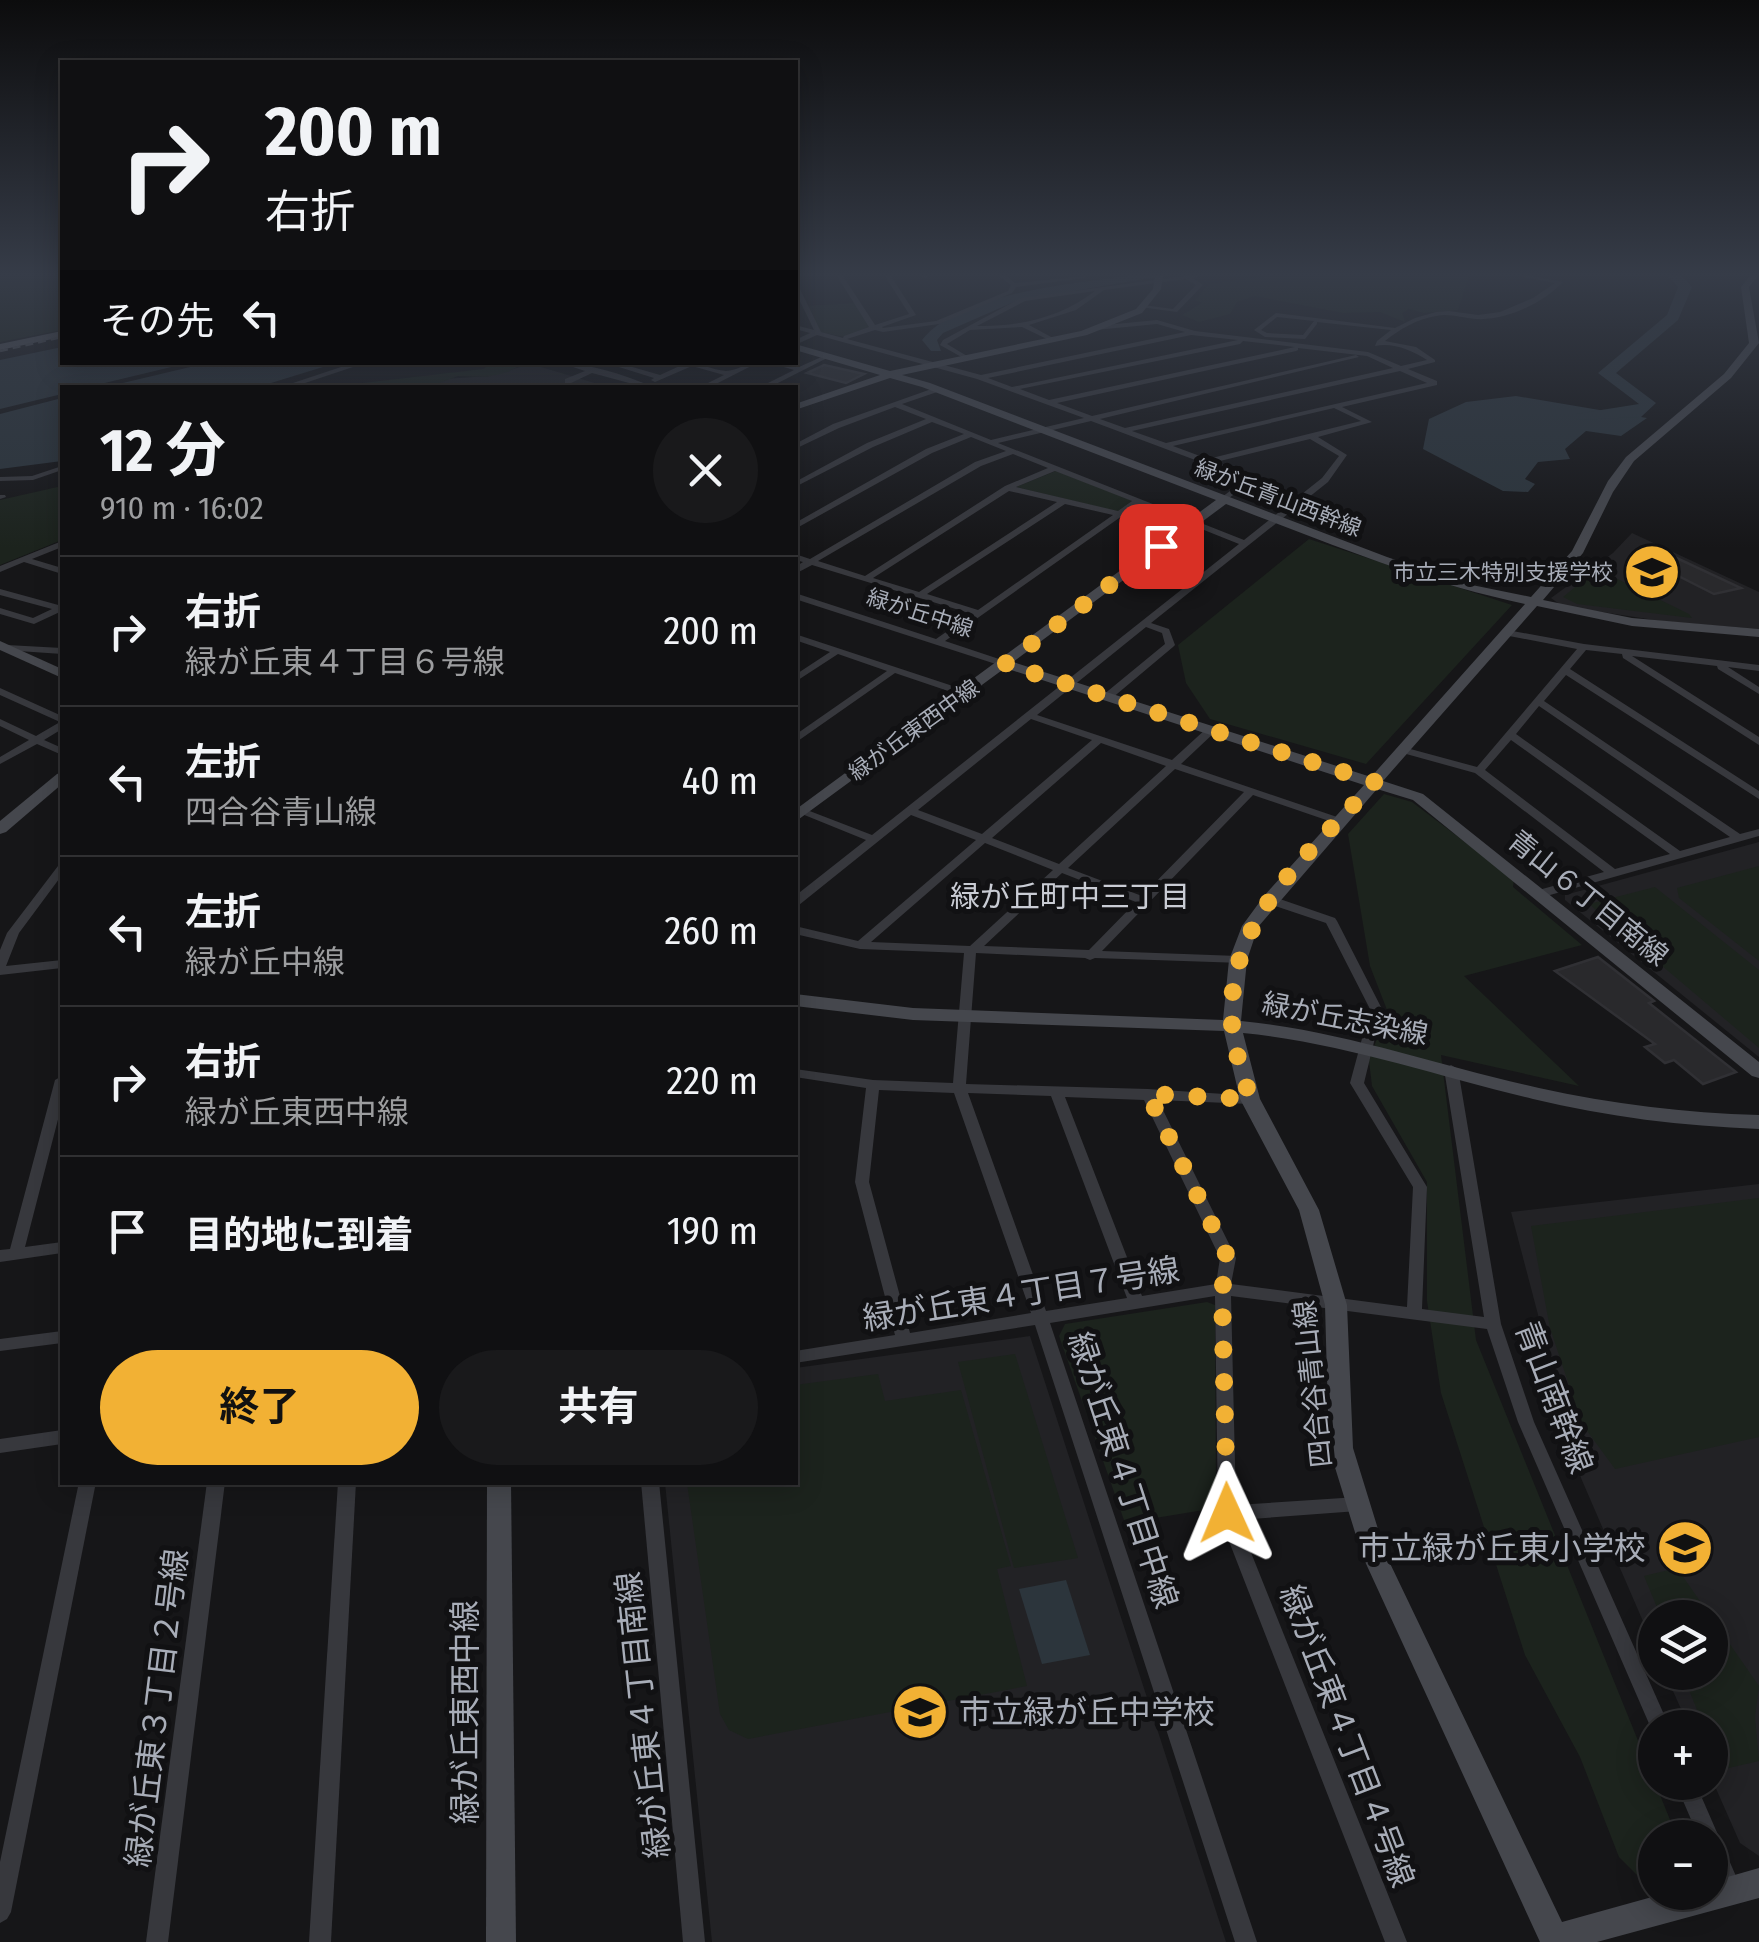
<!DOCTYPE html>
<html lang="ja">
<meta charset="utf-8">
<style>
body{margin:0;font-family:"Fira Sans Condensed","Noto Sans JP",sans-serif;background:#19191b;color:#f1f3f6;height:100vh;display:flex;flex-direction:column;font-size:38px;white-space:nowrap}
*{box-sizing:border-box;margin:0}
p{font-size:32px;color:#9c9d9f}
.icon{flex:none;width:55px;height:55px;fill:none;stroke:currentColor;stroke-width:2;stroke-linecap:round;stroke-linejoin:round}
.map{position:relative;flex:1;overflow:hidden}
.side{position:absolute;left:60px;top:385px;width:738px;height:1100px;display:flex;flex-direction:column;background:#101012;border-radius:0px;box-shadow:0 5px 25px #0003,0 0 0 2px #303032}
.side>*{flex:none}
.hud{position:absolute;left:60px;top:60px;width:738px;height:305px;border-radius:0px;box-shadow:0 5px 25px #0003,0 0 0 2px #303032;background:#101012;color:#f1f3f6;overflow:hidden}
.fabs{position:absolute;left:1638px;top:1600px;display:grid;gap:20px}
.fabs a{display:grid;place-items:center;width:90px;height:90px;border-radius:50%;background:#101012;box-shadow:0 5px 25px #0003,0 0 0 2px #303032;font-size:50px}
.pin{position:absolute;display:grid;place-items:center;width:85px;height:85px;color:#fff;margin:-42px;border-radius:20px;box-shadow:0 5px 15px #0006}
.me{position:absolute;width:110px;margin:-55px;rotate:359deg;stroke-linejoin:round;filter:drop-shadow(0 0 8px #0008)}
.turn{display:flex;align-items:center;gap:35px;height:210px;padding:0 40px;font-size:45px}
.turn .icon{width:130px;height:130px;stroke-width:2.5}
.turn b{display:block;font-size:70px;line-height:85px}
.then{display:flex;align-items:center;height:95px;padding:0 40px;background:#0003;gap:20px;font-size:38px}
.round{display:grid;place-items:center;flex:none;width:105px;height:105px;border-radius:52px;background:#19191b}
.overview{display:flex;align-items:center;justify-content:space-between;height:170px;padding:0 40px}
h1{font-size:60px;font-weight:700;line-height:75px}
.button{display:flex;gap:20px;margin-top:auto;padding:20px 40px}
.button a{flex:1;height:115px;border-radius:60px;background:#f2b134;color:#111;font-size:40px;font-weight:700;line-height:115px;text-align:center}
.button a+a{background:#19191b;color:#f1f3f6}
ul{padding:0;list-style:none}
li{display:flex;align-items:center;gap:30px;height:150px;padding:0 40px;border-top:2px solid #303032}
li div{flex:1}
li b{display:block;font-size:38px}
li em{font-style:normal}
.map>svg:first-child{display:block}
</style>
<div class="map">
<svg width="1759" height="1942" viewBox="0 0 1759 1942">
<rect width="100%" height="100%" fill="#161618"/>
<g fill="#222225">
<polygon points="531,364 608,387 415,388 444,379 488,376"/>
<polygon points="1632,533 1759,592 1759,629 1661,621 1562,606 1551,598 1613,553"/>
<polygon points="1759,842 1759,1057 1565,900 1565,895"/>
<polygon points="1759,1184 1759,1856 1740,1843 1710,1775 1710,1728 1689,1727 1665,1673 1710,1672 1710,1618 1655,1618 1655,1649 1581,1478 1511,1212"/>
<polygon points="1030,1336 1226,1942 712,1942 665,1483 795,1482 795,1368"/>
</g>
<g fill="#1c231d">
<polygon points="0,276 62,276 62,330 0,342"/>
<polygon points="1271,276 1469,276 1458,310 1424,313 1409,309 1402,313 1405,322 1380,312 1343,313 1255,296 1237,302 1230,314 1199,322 1182,315 1202,303 1195,300 1209,284"/>
<polygon points="857,303 871,326 846,337 818,332 805,306"/>
<polygon points="494,362 524,363 508,372 487,377 458,376 429,387 328,387 483,369"/>
<polygon points="1056,471 1131,500 1131,502 1120,512 1016,487"/>
<polygon points="62,486 62,540 0,565 0,500"/>
<polygon points="1309,539 1512,605 1366,764 1210,719 1186,683 1178,645"/>
<polygon points="1597,569 1689,614 1692,618 1577,604 1563,597"/>
<polygon points="1384,794 1412,802 1514,879 1513,887 1582,945 1464,976 1579,1086 1441,1055 1476,1340 1677,1837 1655,1838 1655,1872 1638,1876 1619,1857 1580,1757 1525,1655 1441,1393 1427,1301 1427,1182 1372,1086 1369,1061 1387,1010 1370,966 1348,834"/>
<polygon points="1759,866 1759,961 1679,898 1677,888"/>
<polygon points="1655,887 1759,970 1759,1048 1589,904"/>
<polygon points="1759,1198 1759,1437 1615,1469 1582,1424 1550,1328 1531,1226"/>
<polygon points="1207,1302 1215,1305 1216,1508 1125,1523 1059,1336 1065,1324"/>
<polygon points="1015,1354 1078,1558 1014,1568 958,1362"/>
<polygon points="878,1374 885,1401 961,1390 1011,1566 997,1569 1027,1686 748,1739 729,1730 720,1714 687,1483 795,1482 795,1385"/>
<polygon points="1677,1568 1759,1686 1755,1717 1759,1761 1720,1770 1710,1744 1710,1728 1704,1727 1682,1673 1710,1672 1710,1618 1661,1617 1644,1576"/>
</g>
<g fill="#2c353c">
<polygon points="62,347 62,362 188,363 88,387 62,388 62,394 0,409 0,360"/>
<polygon points="207,363 207,362 336,363 258,387 106,387"/>
<polygon points="1516,396 1647,418 1621,436 1586,431 1565,449 1570,459 1538,462 1525,479 1535,484 1528,492 1503,491 1423,449 1429,419 1466,402"/>
<polygon points="62,398 62,461 0,469 0,414"/>
<polygon points="1066,1580 1090,1655 1042,1664 1019,1589"/>
</g>
<g fill="none" stroke-linecap="round" stroke-linejoin="round">
<g fill="#2c353c" fill-rule="evenodd">
<path d="M1128,276h33l-145,25 -73,32 -6,7 4,11h-10l-9,-11c37,-47 149,-56 206,-64z"/>
<polygon points="1668,276 1682,276 1692,287 1678,320 1616,373 1656,403 1641,417 1576,420 1576,414 1639,404 1598,373 1667,315 1678,287"/>
</g>
</g>
<g fill="#29292c" stroke="#303034" stroke-width="2.5">
<polygon points="824,365 864,374 846,383 807,373"/>
<polygon points="1668,554 1741,588 1714,594 1647,560"/>
<polygon points="1598,957 1654,1001 1649,1003 1736,1072 1703,1084 1674,1060 1665,1063 1645,1047 1655,1044 1555,971"/>
</g>
<g fill="none" stroke-linecap="round" stroke-linejoin="round">
<g fill="#37383d" fill-rule="evenodd">
<path d="M837,276h6l32,49 34,-11 -24,-38h6l25,39 -34,12 1,1 53,-7 72,-30 3,-6 -12,-9h7l9,7 72,-7 -3,2 -68,9 -4,6 -73,31 -56,8 -8,-2 -28,9 134,36 204,-43 -28,-8 -62,6 -3,-2 3,-2 62,-6 38,11 173,21 33,14 26,-6c-15,-10 -35,-18 -52,-14l2,-5 14,-11 -74,-8v2l-12,15 -40,-2 -11,-7 22,-17 119,15 20,-10 21,-6 13,-1 29,4 22,-3 33,-14 22,-15 -36,-7h13l31,6c-20,21 -57,39 -87,37 -14,-1 -27,-6 -40,-3 -19,3 -36,13 -51,25l31,6 19,13v2l-27,7 29,12v4l-95,22 30,15 -54,15 29,18 -19,27 -177,141 18,6 6,16 -2,2 -62,52h-8v-4l62,-51 -3,-11 -16,-6 -109,88 135,45 35,-32h8v4l-34,32 162,55 2,2 -2,2h-8l-82,-28 -151,156 136,5 6,4 -2,3 -147,-5 -5,2 -5,-2 -109,-5 -10,131 182,5 107,7 2,3 -2,3 -5,2 -92,-4 78,158 -5,26 176,23 6,-120 -63,-104 20,-74 -44,-86 -60,-20 -2,-3 2,-3h8l61,21 2,3 45,88 -18,74 63,104 -5,122 62,8 -40,-248 7,-4 7,4 43,255 33,98 136,306h-15l-1,7 -136,-313 -31,-93 -256,-33 5,209 122,-8 6,2 3,5 -3,5 -6,2 -120,9 169,422h-22l-167,-429 -3,-217 -165,27 207,619h-22l-200,-617 -240,38v-12l100,-16 -40,-153 11,-94 -71,-11v-8l78,11 80,3 11,-130 -104,-4 -65,-15v-8l63,15 118,-101 -65,-25 -112,90 -4,1v-10l71,-56 -69,-28 2,-2h8l65,25 367,-291 -100,-40 -194,137 63,21v4l-3,1 -210,-68v-6l141,46 36,-25 -160,-49 -17,9v-7l8,-5 -8,-2v-6l15,5 165,-97 31,-11 -35,-14 -39,16 -137,76v-6l131,-74 38,-15 -32,-12 -59,25 -78,40v-5l72,-39 59,-24 -31,-12 -56,21 -44,21v-5l38,-20 104,-37 4,2 -1,2 -38,13 89,36 93,-22 -107,-39 -160,-44 -22,10v-5l15,-7 -15,-4v-4l19,5 -19,-39v-8l3,2 23,47 22,6 1,-2 25,-9zM1277,317l37,4 -11,14 -36,-2 -6,-3zM1191,335l47,5 -226,47 -24,-9zM1243,341l52,6 -246,53 -29,-11 220,-45zM1298,348l69,8 26,12 -268,60 -25,-9 259,-62 -3,-2 -264,61 -35,-13 239,-52 2,-1zM1400,371l27,12 -261,60 -34,-12zM1334,408l27,13 -153,38 -35,-13zM1091,421l155,58 -24,18v4h3l31,-23 -40,-16 94,-23 29,17 -17,22 -78,62 -246,-97zM1013,454l35,14 -43,18 -140,90 -47,-15 163,-95zM1055,471l77,30 -14,10 -102,-24zM1009,491l48,11 -138,90 -46,-14zM1065,504l48,11 -135,95 -51,-16zM1031,719l61,21 -110,94 -64,-24zM1101,743l65,23 -107,98 -67,-26zM1175,769l69,23 -102,104 -74,-28zM985,843l68,27 -83,76 -99,-4zM1062,873l74,29 -47,48 -105,-4zM879,1090l75,3 77,220 -121,20 -41,-151zM968,1093l83,3 76,202 -81,13zM1065,1097l79,3 76,158 -4,26 -74,12z"/>
<polygon points="920,276 929,276 926,278"/>
<path d="M1185,276h15l-7,2 10,7 -26,27 -37,-5 3,-2 30,4 23,-24 -10,-6 -82,11 -28,20 -47,15 24,13v2h-4l-27,-13 -52,3 -23,14 20,12 1,1 -3,2 -25,-14 3,-5 78,-42zM1095,291c-33,26 -76,36 -118,35l48,-25z"/>
<polygon points="828,354 833,355 768,388 758,388 794,370 767,362 781,362 799,367"/>
<polygon points="356,362 368,362 290,388 278,388"/>
<path d="M558,362c24,0 68,13 90,23l-4,2 -52,-14 -21,10h-6v-4l20,-8z"/>
<path d="M603,362h12l45,13 24,-11v-2c15,0 28,8 42,9 11,0 21,-9 33,-9l-51,26h-10l26,-13 -32,-9 -37,16 -4,-2 3,-2z"/>
<polygon points="62,466 62,470 33,480 0,481 0,477 32,476"/>
<polygon points="0,495 5,495 6,497 0,499"/>
<polygon points="62,541 62,547 32,559 62,568 62,574 24,562 0,572 0,566"/>
<polygon points="0,589 62,606 62,611 34,624 0,614 0,608 33,618 52,609 0,595"/>
<path d="M1507,630l77,14 175,21v6l-31,-4 31,20v7l-41,-25 -1,-3 -85,-10 127,81v8l-136,-87 -1,-4 -36,-4 -16,19 189,122v8l-193,-124 -22,26 196,133 19,-5v7l-216,61h-8l-2,-3 2,-3 69,-19 -129,-99 -76,-21 -1,-2 5,-3 74,20 100,-118 -73,-14 -2,-2zM1539,706l191,131 -50,14 -164,-117zM1511,740l159,114 -55,15 -130,-99z"/>
<polygon points="795,634 968,691 969,693 968,695 960,695 895,673 795,743 795,735 887,671 838,654 795,682 795,675 830,652 795,640"/>
<polygon points="7,645 62,648 62,654 4,650 2,648"/>
<polygon points="0,688 62,716 62,729 44,740 62,748 62,755 37,744 0,764 0,757 29,740 0,726 0,719 36,736 60,722 0,695"/>
<polygon points="62,865 62,875 19,933 6,966 62,960 62,968 0,975 0,950 7,933 58,866"/>
<polygon points="62,1076 62,1104 25,1247 62,1242 62,1253 0,1262 0,1250 10,1249 55,1080"/>
<polygon points="62,1331 62,1343 0,1351 0,1339"/>
<polygon points="62,1430 62,1444 0,1453 0,1439"/>
<polygon points="79,1482 96,1482 11,1912 7,1919 0,1923 0,1862"/>
<polygon points="207,1482 225,1482 168,1942 146,1942"/>
<polygon points="338,1482 356,1482 331,1942 309,1942"/>
<polygon points="641,1482 659,1482 705,1942 683,1942"/>
<polygon points="1675,1782 1695,1782 1742,1890 1739,1897 1732,1900 1725,1897 1710,1864 1710,1838 1699,1838"/>
</g>
<g fill="#45474d" fill-rule="evenodd">
<path d="M1155,276h8l-2,13 -19,24 -55,22 -185,40 28,8 457,174 80,27 64,13 41,-46 36,-70 18,-24 98,-83 25,-31 -8,-56 9,-11h8l-9,11 10,56 -28,35 -97,83 -21,31 -30,61 -40,47 89,18 127,11v8l-127,-11 -95,-20 -154,175 40,13 336,268v16l-7,-2 -339,-276 -36,-11 -119,138 -11,33 -6,61c103,10 198,45 298,67 73,16 146,25 220,27v14c-76,-3 -152,-12 -226,-30 -97,-23 -190,-56 -290,-66l17,66 59,111 28,95 6,143 33,107 176,367 108,-30h40v-10l49,-14v30l-162,44h-57l-178,-387 -33,-107 -4,-143 -26,-95 -59,-111 -16,-68 -311,-11 -118,-14v-12l118,14 310,12 6,-60 13,-34 22,-30 100,-111 -359,-117 -210,154v-12l421,-310 -294,-113 -32,-9 -95,32v-6l85,-29 -85,-25v-6l95,27 191,-40 55,-22 17,-20zM1226,504c99,38 195,78 299,100l-154,173 -358,-115z"/>
<polygon points="0,641 62,669 62,678 0,650"/>
<polygon points="62,772 62,784 6,832 0,834 0,821 57,774"/>
<polygon points="487,1482 511,1482 516,1942 486,1942"/>
</g>
<polygon fill="#53555c" fill-rule="evenodd" points="62,331 62,337 0,350 0,344"/>
<polyline stroke="#4a4c52" stroke-width="2.5" stroke-dasharray="8 5" stroke-linecap="butt" points="0,351 62,337"/>
</g>
<linearGradient id="sky" x2="0" y2="1"><stop stop-color="#0c0c0d"/><stop offset="0.5" stop-color="#363c48"/><stop offset="1" stop-color="#363c48" stop-opacity="0"/></linearGradient>
<rect width="1759" height="548" fill="url(#sky)"/>
<g fill="none" stroke-linecap="round" stroke-linejoin="round">
<path stroke="#f2b134" stroke-width="18" stroke-dasharray="0 32.4" d="M1161,546l-156,118 370,118c-65,71 -150,138 -143,242 1,25 12,51 18,75l-102,-5 80,164 -6,32 5,223"/>
</g>
<defs>
<g id="school-disc" transform="scale(2.875)"><circle r="9.5" fill="#f2b134" stroke="#111113"/><path d="M0-5L7-2L0 1L-7-2ZM-4 1L0 2.5L4 1V4Q0 6-4 4Z" fill="#111"/></g>
</defs>
<g fill-rule="evenodd">
<use href="#school-disc" x="1652" y="572"/>
<use href="#school-disc" x="1685" y="1548"/>
<use href="#school-disc" x="920" y="1712"/>
</g>
<g text-anchor="middle" dominant-baseline="central" stroke-width="10" stroke-linejoin="round" paint-order="stroke">
<g font-size="22" fill="#a8adb8" stroke="#111113">
<text transform="translate(1278 498) rotate(21)">緑が丘青山西幹線</text>
<text transform="translate(920 613) rotate(18)">緑が丘中線</text>
<text transform="translate(914 730) rotate(-36)">緑が丘東西中線</text>
</g>
<g font-size="22" fill="#a8adb8" stroke="#111113" text-anchor="end">
<text x="1613" y="572">市立三木特別支援学校</text>
</g>
<g font-size="28" fill="#a8adb8" stroke="#111113">
<text transform="translate(1588 898) rotate(39)">青山６丁目南線</text>
<text transform="translate(1345 1019) rotate(11)">緑が丘志染線</text>
<text transform="translate(1313 1384) rotate(-96)">四合谷青山線</text>
</g>
<g font-size="30" fill="#c9ccd4" stroke="#111113">
<text x="1070" y="897">緑が丘町中三丁目</text>
</g>
<g font-size="32" fill="#a8adb8" stroke="#111113">
<text transform="translate(1021 1294) rotate(-9)">緑が丘東４丁目７号線</text>
<text transform="translate(1554 1397) rotate(69)">青山南幹線</text>
<text transform="translate(1123 1470) rotate(72)">緑が丘東４丁目中線</text>
<text transform="translate(157 1708) rotate(-83)">緑が丘東３丁目２号線</text>
<text transform="translate(465 1712) rotate(-90)">緑が丘東西中線</text>
<text transform="translate(643 1715) rotate(-96)">緑が丘東４丁目南線</text>
<text transform="translate(1347 1736) rotate(69)">緑が丘東４丁目４号線</text>
</g>
<g font-size="32" fill="#a8adb8" stroke="#111113" text-anchor="end">
<text x="1646" y="1548">市立緑が丘東小学校</text>
<text x="959" y="1712" text-anchor="start">市立緑が丘中学校</text>
</g>
</g>
</svg>
<div class="fabs">
<a><svg class="icon" aria-label="layers" viewBox="0 0 24 24"><path d="M12 4l9 5-9 5-9-5zM3 14l9 5 9-5"/></svg></a>
<a>+</a>
<a>−</a>
</div>
<div class="pin" style="left:1161px;top:546px;background:#d93025"><svg class="icon" aria-label="arrive" viewBox="0 0 24 24"><path d="M6 21V4h12l-3 4 3 4H6"/></svg></div>
<svg class="me" style="left:1227px;top:1513px" viewBox="-20 -20 40 40"><path d="M0-17L14 15 0 8-14 15z" fill="#f2b134" stroke="#fff" stroke-width="4"/></svg>
<div class="hud">
<div class="turn"><svg class="icon" aria-label="right" viewBox="0 0 24 24"><path d="M7 20v-9h11M14 6l5 5-5 5"/></svg><div><b>200 m</b>右折</div></div>
<div class="then">その先<svg class="icon" aria-label="left" viewBox="0 0 24 24"><path d="M17 20v-9H6M10 6l-5 5 5 5"/></svg></div>
</div>
<section class="side">
<div class="overview"><div><h1>12 分</h1><p>910 m · 16:02</p></div><a class="round"><svg class="icon" aria-label="close" viewBox="0 0 24 24"><path d="M6 6l12 12M18 6L6 18"/></svg></a></div>
<ul>
<li><svg class="icon" aria-label="right" viewBox="0 0 24 24"><path d="M7 20v-9h11M14 6l5 5-5 5"/></svg><div><b>右折</b><p>緑が丘東４丁目６号線</p></div><em>200 m</em></li>
<li><svg class="icon" aria-label="left" viewBox="0 0 24 24"><path d="M17 20v-9H6M10 6l-5 5 5 5"/></svg><div><b>左折</b><p>四合谷青山線</p></div><em>40 m</em></li>
<li><svg class="icon" aria-label="left" viewBox="0 0 24 24"><path d="M17 20v-9H6M10 6l-5 5 5 5"/></svg><div><b>左折</b><p>緑が丘中線</p></div><em>260 m</em></li>
<li><svg class="icon" aria-label="right" viewBox="0 0 24 24"><path d="M7 20v-9h11M14 6l5 5-5 5"/></svg><div><b>右折</b><p>緑が丘東西中線</p></div><em>220 m</em></li>
<li><svg class="icon" aria-label="arrive" viewBox="0 0 24 24"><path d="M6 21V4h12l-3 4 3 4H6"/></svg><div><b>目的地に到着</b></div><em>190 m</em></li>
</ul>
<div class="button"><a>終了</a><a>共有</a></div>
</section>
</div>
